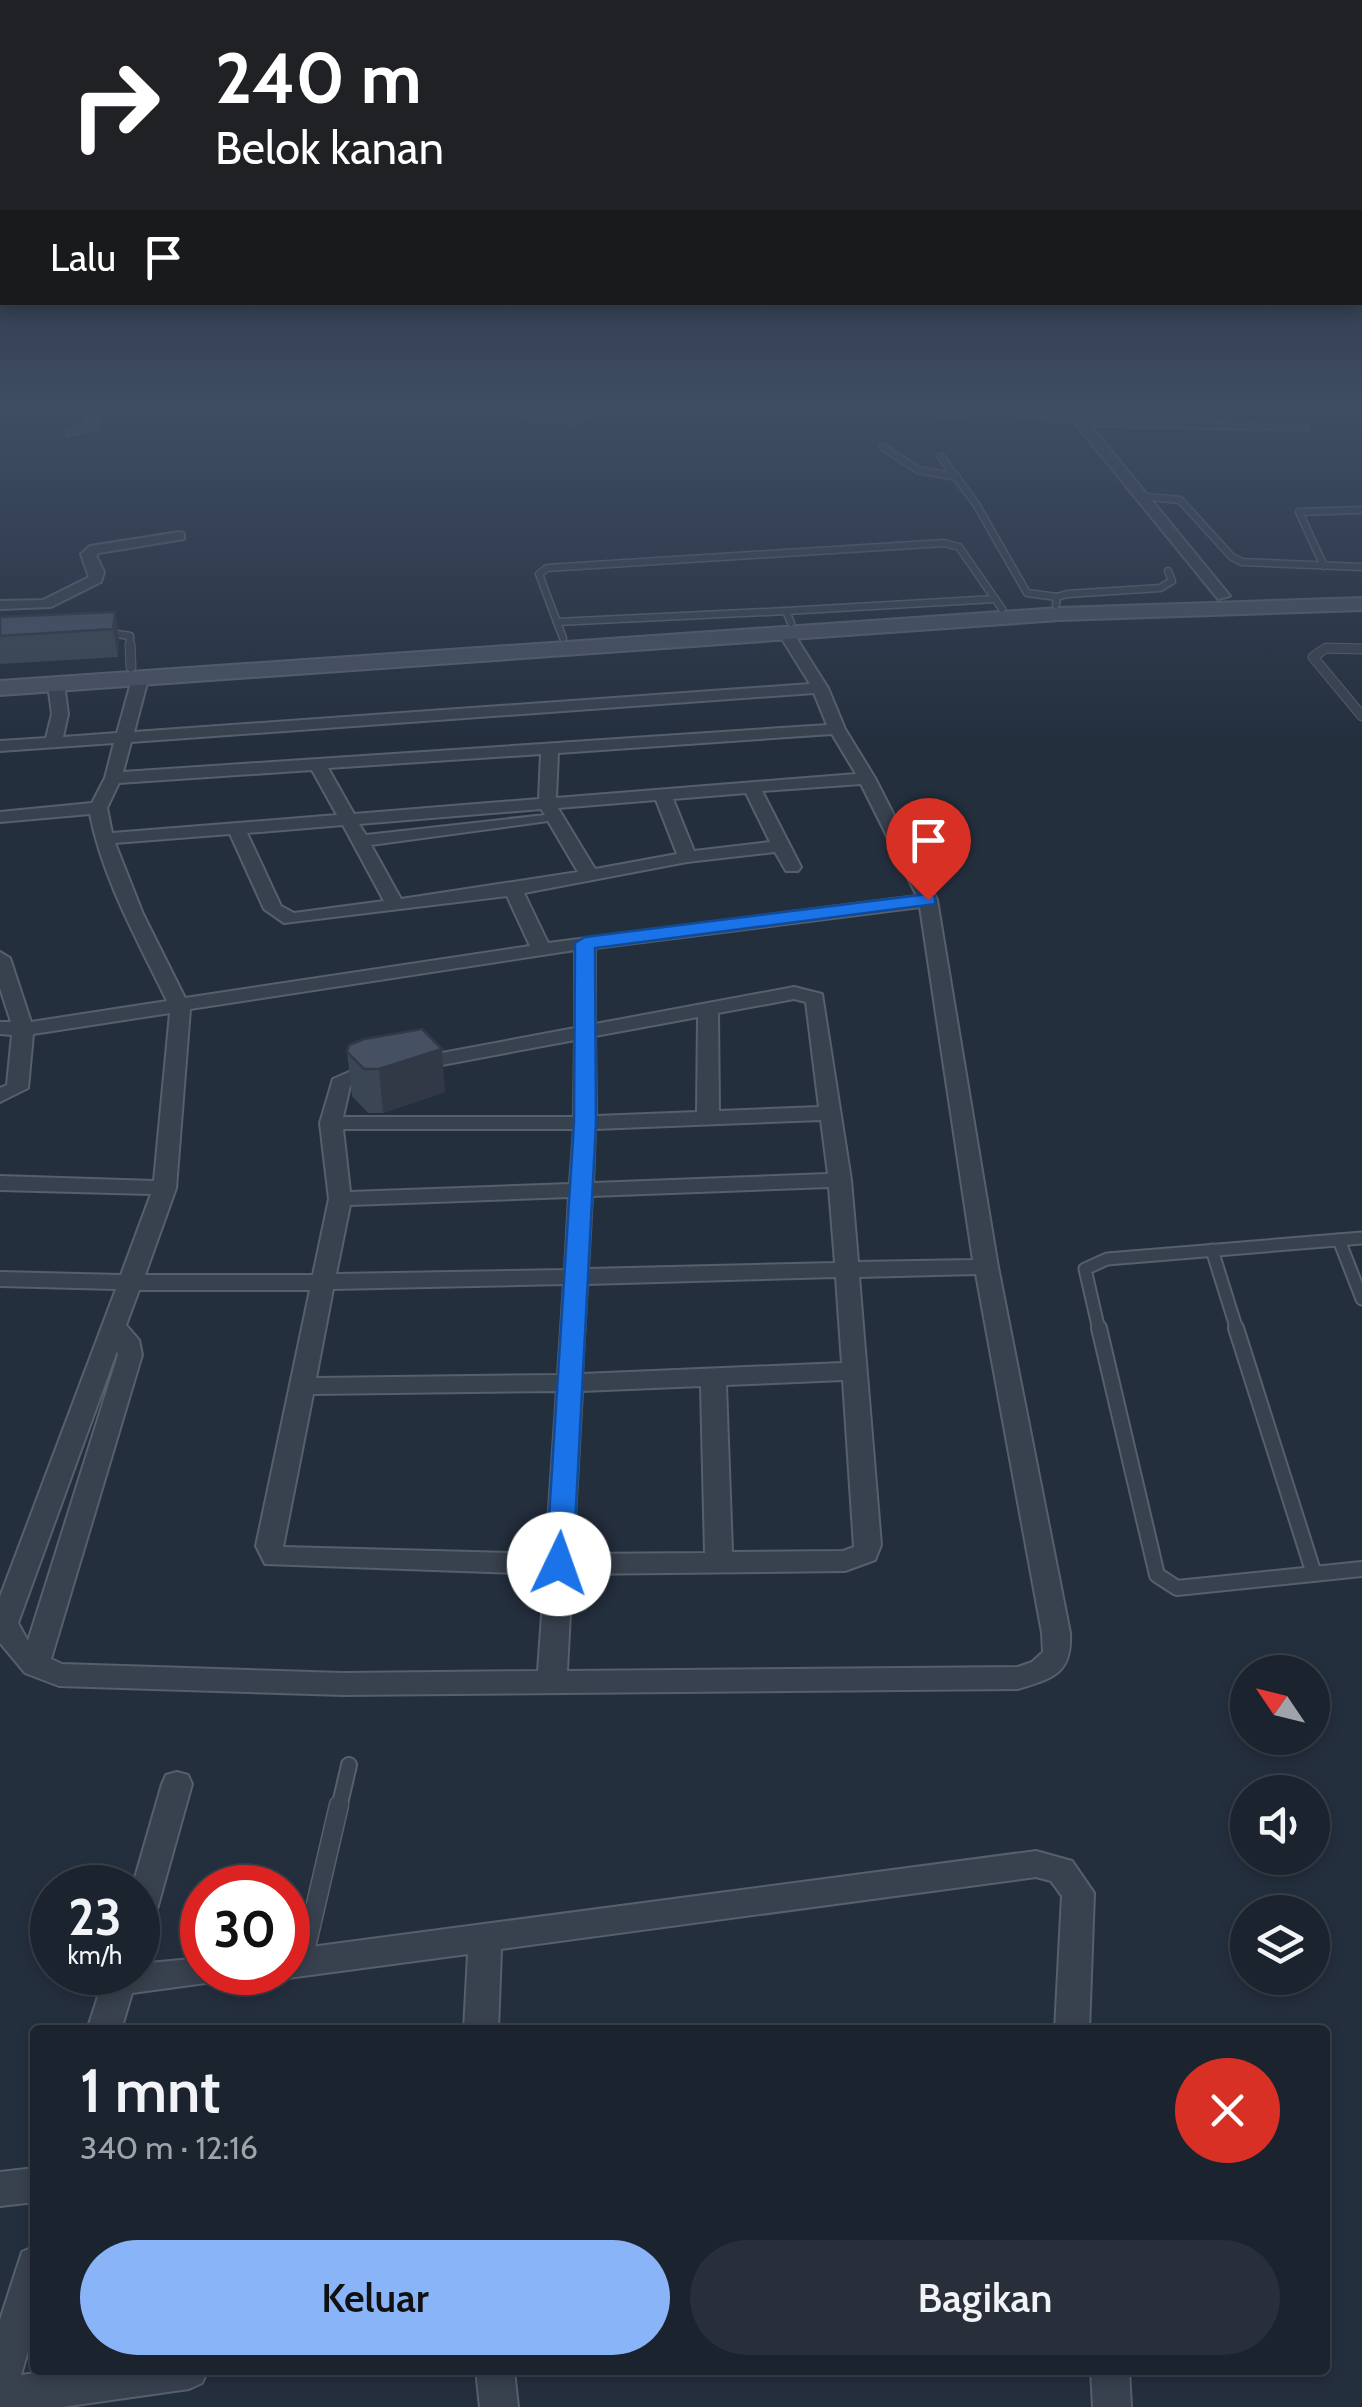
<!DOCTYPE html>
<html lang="id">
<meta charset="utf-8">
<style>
body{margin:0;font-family:Cabin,sans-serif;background:#282f3a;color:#f1f3f6;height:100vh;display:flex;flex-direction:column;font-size:38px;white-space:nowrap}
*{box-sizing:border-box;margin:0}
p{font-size:32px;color:#a0a4aa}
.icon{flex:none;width:55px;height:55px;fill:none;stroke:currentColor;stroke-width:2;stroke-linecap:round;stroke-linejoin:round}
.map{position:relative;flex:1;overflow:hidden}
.sheet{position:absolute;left:30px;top:2025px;width:1300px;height:350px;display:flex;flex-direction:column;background:#1b232e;border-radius:10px;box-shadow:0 5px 15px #0003,0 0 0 2px #39404a}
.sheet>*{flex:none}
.banner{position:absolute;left:0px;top:0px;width:1362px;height:305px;box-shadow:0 5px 15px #0003,0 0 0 2px #39404a;background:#202124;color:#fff;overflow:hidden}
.needle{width:65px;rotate:305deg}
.tools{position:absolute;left:1230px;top:1655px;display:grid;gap:20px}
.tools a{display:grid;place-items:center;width:100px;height:100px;border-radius:50%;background:#1b232e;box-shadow:0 5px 15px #0003,0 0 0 2px #39404a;font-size:50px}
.speed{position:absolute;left:30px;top:1865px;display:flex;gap:20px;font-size:50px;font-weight:700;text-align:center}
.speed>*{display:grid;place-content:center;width:130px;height:130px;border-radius:50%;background:#1b232e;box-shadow:0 5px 15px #0003,0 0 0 2px #39404a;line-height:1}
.speed small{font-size:25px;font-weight:400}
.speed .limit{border:15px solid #d22;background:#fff;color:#111}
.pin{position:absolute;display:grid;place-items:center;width:85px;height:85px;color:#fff;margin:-102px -42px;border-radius:50% 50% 50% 0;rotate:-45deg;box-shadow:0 0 10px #0007}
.pin .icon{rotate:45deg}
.me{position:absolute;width:110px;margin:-55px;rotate:3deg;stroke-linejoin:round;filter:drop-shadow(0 0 8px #0008)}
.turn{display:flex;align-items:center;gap:35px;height:210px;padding:0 50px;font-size:45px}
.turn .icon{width:130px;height:130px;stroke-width:2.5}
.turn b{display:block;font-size:70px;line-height:85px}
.then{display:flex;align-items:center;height:95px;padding:0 50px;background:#0003;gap:20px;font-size:38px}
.round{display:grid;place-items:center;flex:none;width:105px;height:105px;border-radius:52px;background:#282f3a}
.overview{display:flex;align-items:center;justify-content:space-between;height:170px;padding:0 50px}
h1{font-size:60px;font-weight:600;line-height:75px}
.action{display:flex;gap:20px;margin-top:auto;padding:20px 50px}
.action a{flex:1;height:115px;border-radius:60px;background:#8ab4f8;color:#111;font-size:40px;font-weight:600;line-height:115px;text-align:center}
.action a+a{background:#282f3a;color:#f1f3f6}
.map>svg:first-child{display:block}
</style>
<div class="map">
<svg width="1362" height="2407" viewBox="0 0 1362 2407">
<rect width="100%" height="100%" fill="#242f3e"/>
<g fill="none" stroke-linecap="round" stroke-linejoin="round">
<g stroke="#565f6c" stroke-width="9">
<g id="service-far4">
<polyline points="1082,423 1306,427"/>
<polyline points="883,447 918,470 957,477"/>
<polyline points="941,457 976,504 1027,593 1057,597"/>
<polyline points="1138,496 1180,500 1232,557 1242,562 1362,567"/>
<polyline points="1324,566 1299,512 1362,510"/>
<polyline points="1056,605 1057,597 1067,594 1160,588 1172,581 1168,571"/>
<polyline points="786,611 995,599"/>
<polyline points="557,622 786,611 791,623"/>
<polyline points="104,632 130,636 130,647"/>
<polyline points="563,638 539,574 547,568 944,543 959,547 1002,609"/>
</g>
</g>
<g stroke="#565f6c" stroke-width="11">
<g id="service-far3">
<polyline points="130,644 131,667"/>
<polyline points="1362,649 1326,648 1313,657 1362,716"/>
</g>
</g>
<g stroke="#565f6c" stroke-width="15">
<g id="service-far2">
<polyline points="1339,1240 1362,1299"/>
<polyline points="1212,1250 1237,1330"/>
<polyline points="1099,1330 1085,1269 1107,1259 1362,1238"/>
</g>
</g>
<g stroke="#565f6c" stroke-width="18">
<g id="service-far1">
<polyline points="1099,1328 1157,1575 1177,1588 1362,1569"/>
<polyline points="1236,1328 1314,1574"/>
<polyline points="339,1808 349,1765"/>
</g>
</g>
<g stroke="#565f6c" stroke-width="21">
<polyline id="service" points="303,1960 339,1805"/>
</g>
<g stroke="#565f6c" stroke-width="4">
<g id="minor">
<polygon points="90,404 104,404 96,411 98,428 67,436 67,430 87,423 84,410"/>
<polygon points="512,404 526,404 536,413 575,415 598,404 642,404 601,411 577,423 529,420"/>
<polygon points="899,404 938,408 1009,406 1068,414 1060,404 1073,404 1230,596 1218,599 1074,422 1009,414 938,416"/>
<polygon points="179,532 184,533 184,539 99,553 96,555 104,572 101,582 51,607 0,609 0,601 43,600 89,577 81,554 90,546"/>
<path d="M782,631h10l36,57 17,41 30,49 62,122 61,367 72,366c2,41 -17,45 -52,56l-675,6 -284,-9 -34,-13 -25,-30v-46l116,-308 -116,-3v-14l121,3 30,-81 -151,-4v-14l154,5 16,-168 -137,21 -5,54 -28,14v-14l7,-3 5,-50 -12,-1v-12h11l-11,-34v-36l10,6 21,64 136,-21c-29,-60 -64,-121 -77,-187l-90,8v-10l92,-9 13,-25 9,-35 -114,8v-10l46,-3 6,-24 -4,-30 8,-5 8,5 4,30 -5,23 54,-4 15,-54 8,-5 8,5 -14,53 676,-48 -31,-50zM814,693l13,32 -704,47 8,-30zM832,734l24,40 -300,24 2,-45zM541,754l-2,45 -185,15 -26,-46zM312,770l25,45 -225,18 -5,-25 12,-25zM861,784l56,112 -369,47 -24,-50 163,-31 88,-10 11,19h12l3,-4 -39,-76zM746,793l24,49 -76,9 -21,-52zM656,800l21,54 -82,15 -37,-61zM541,809l4,6 -179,20 -7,-11zM548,821l30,51 -177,27 -30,-54zM343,825l41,76 -90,12 -13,-7 -34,-73zM230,834l34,75 20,14 223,-27 23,50 -345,52 -42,-84 -28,-71zM920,907l53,353 -115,2 -7,-82 -29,-186 -28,-7 -199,37v-76zM575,950v78l-219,41 -23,10 -13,44 9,76 -16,76h-168l31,-87 14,-179zM794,999l12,3 13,105 -100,4 -1,-98zM698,1017l-1,95 -101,4 -1,-80zM575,1040l-1,77h-231l7,-31 12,-6zM821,1120l7,54 -235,9 2,-54zM343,1129h231l-4,55 -220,8zM829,1187l6,76 -247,6 4,-73zM569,1197l-4,73 -229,4 14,-69zM976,1274l66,359 1,19 -11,10 -14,5 -451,4 5,-97 273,-3 30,-11 6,-15 -22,-268zM836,1277l6,86 -260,11 5,-90zM564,1284l-6,91 -242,3 17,-89zM139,1290h171l-54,256 9,18 280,10 -7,97 -195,2 -281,-9 -11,-5 91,-304 -3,-15 -13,-15zM117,1351l1,4 -90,286 -10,-18zM843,1380l11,167 -11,4 -111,1 -6,-167zM701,1386l4,167 -132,1 9,-163zM557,1391l-11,163 -263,-7 30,-153z"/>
<polygon points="177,1772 188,1775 192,1784 154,1920 149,1930 138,1933 138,1888 132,1888 162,1784 166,1775"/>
<polygon points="1036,1851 1072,1861 1094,1893 1089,2030 1055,2030 1062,1896 1051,1881 1036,1877 501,1949 498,2030 464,2030 468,1954 288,1978 276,1972 288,1972 288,1950"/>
<polygon points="202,1958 202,1972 218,1972 213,1982 132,1993 121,2030 87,2030 106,1972 138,1972 138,1964"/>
<polygon points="35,2168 35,2202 0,2206 0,2172"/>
<polygon points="35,2246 35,2327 21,2375 57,2370 208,2370 202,2383 189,2389 62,2407 0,2407 0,2320 22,2252"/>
<polygon points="476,2370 514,2370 518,2407 480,2407"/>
<polygon points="1091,2370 1129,2370 1131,2407 1093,2407"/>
</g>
</g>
<g stroke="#565f6c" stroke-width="4">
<polygon id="secondary" points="1362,598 1362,610 1059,620 0,695 0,681 1059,608"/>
</g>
<use href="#service-far4" stroke="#38414e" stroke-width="6"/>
<use href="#service-far3" stroke="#38414e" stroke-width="9"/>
<use href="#service-far2" stroke="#38414e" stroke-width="11"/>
<use href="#service-far1" stroke="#38414e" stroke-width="14"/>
<use href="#service" stroke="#38414e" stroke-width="18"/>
<use href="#minor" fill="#38414e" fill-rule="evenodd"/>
<use href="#secondary" fill="#465061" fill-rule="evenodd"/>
</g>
<g fill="#3b4654">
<polygon points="115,612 119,639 118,657 0,664 0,617"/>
<polygon points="347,1052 445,1092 383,1113 368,1113 352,1096"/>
</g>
<g fill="#303945">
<polygon points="115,612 119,639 118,657 113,629"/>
<polygon points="442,1049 445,1092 383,1113 379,1069"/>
</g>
<g fill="#455162" stroke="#303945" stroke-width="2.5">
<polygon points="115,612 113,629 0,636 0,617"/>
<polygon points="422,1029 442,1049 379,1069 364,1069 347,1052 349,1045 364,1039"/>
</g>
<linearGradient id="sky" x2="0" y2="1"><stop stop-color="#141a22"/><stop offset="0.55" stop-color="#3f4d63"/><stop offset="1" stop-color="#3f4d63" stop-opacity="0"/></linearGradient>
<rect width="1362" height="741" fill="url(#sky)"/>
<polygon fill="#1a73e8" stroke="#114b97" stroke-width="2.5" points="928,894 935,896 935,904 595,948 596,1123 573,1564 569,1571 550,1571 546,1564 574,1123 575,943 585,937"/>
</svg>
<div class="tools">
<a><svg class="needle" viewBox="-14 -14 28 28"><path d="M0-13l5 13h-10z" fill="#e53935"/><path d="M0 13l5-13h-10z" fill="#a0a4aa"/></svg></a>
<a><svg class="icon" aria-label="sound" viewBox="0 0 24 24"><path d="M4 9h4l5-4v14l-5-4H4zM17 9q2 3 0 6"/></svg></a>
<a><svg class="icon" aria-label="layers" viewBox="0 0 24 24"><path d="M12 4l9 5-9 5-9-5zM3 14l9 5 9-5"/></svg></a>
</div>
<div class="speed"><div>23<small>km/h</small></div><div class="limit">30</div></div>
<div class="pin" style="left:928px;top:900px;background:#d93025"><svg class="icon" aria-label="arrive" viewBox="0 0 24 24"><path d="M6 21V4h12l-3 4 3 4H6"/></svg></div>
<svg class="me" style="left:559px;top:1564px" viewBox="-20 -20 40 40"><circle r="19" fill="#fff"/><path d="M0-13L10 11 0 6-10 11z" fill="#1a73e8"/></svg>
<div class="banner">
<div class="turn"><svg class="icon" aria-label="right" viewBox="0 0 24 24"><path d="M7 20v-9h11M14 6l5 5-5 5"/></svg><div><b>240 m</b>Belok kanan</div></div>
<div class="then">Lalu<svg class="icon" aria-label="arrive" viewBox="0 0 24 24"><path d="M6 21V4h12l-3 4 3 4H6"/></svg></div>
</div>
<section class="sheet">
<div class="overview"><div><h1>1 mnt</h1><p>340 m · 12:16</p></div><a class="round" style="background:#d93025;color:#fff"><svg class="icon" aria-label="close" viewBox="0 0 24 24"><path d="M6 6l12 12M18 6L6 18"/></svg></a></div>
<div class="action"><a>Keluar</a><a>Bagikan</a></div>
</section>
</div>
